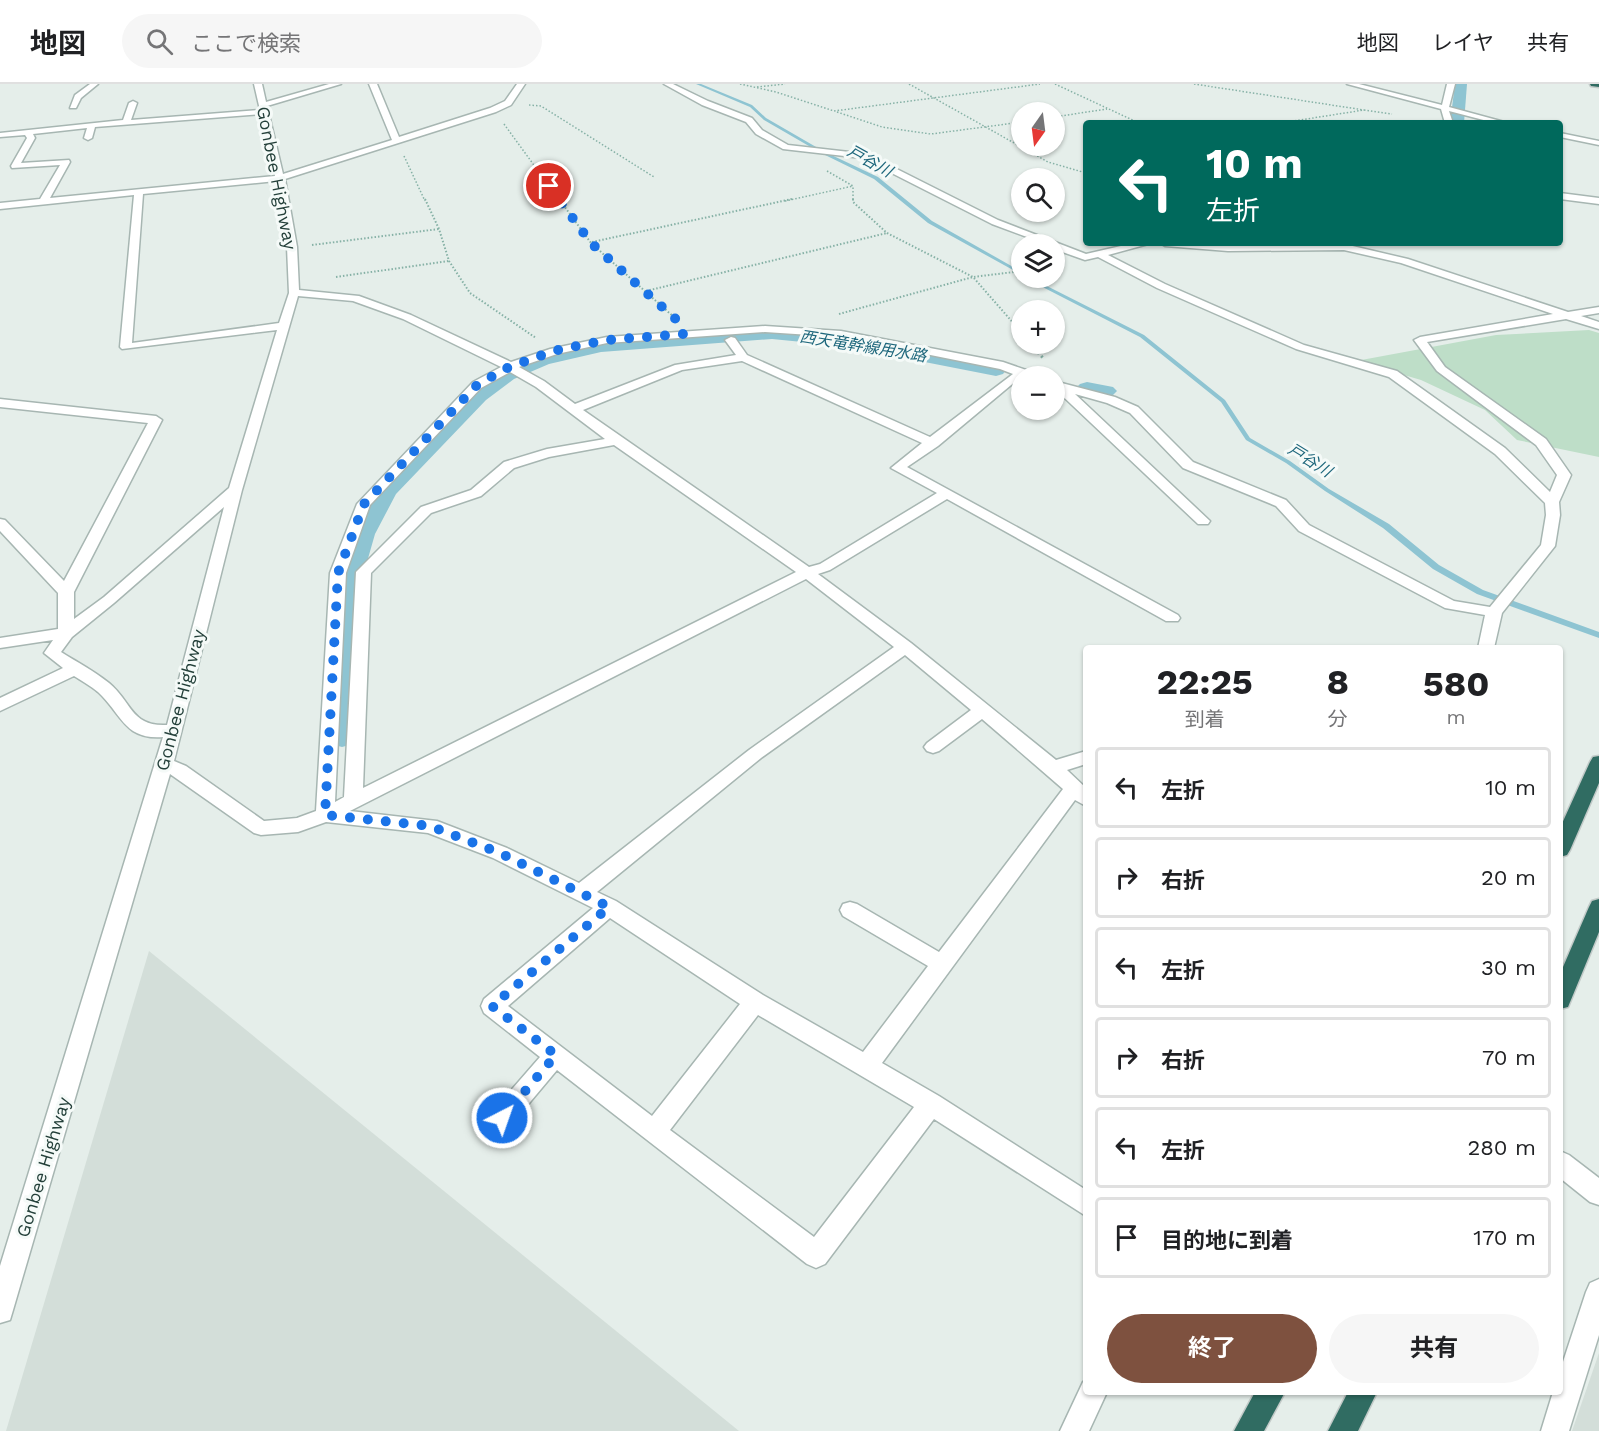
<!DOCTYPE html>
<html lang="ja">
<meta charset="utf-8">
<style>
body{margin:0;font-family:"Work Sans","Noto Sans JP",sans-serif;background:#f6f6f6;color:#202124;height:100vh;display:flex;flex-direction:column;font-size:22px;white-space:nowrap}
*{box-sizing:border-box;margin:0}
p{font-size:20px;color:#757577}
.icon{flex:none;width:33px;height:33px;fill:none;stroke:currentColor;stroke-width:2;stroke-linecap:round;stroke-linejoin:round}
.map{position:relative;flex:1;overflow:hidden}
.panel{position:absolute;left:1083px;top:561px;width:480px;height:750px;display:flex;flex-direction:column;background:#fff;border-radius:6px;box-shadow:0 2px 4px #0004}
.panel>*{flex:none}
.banner{position:absolute;left:1083px;top:36px;width:480px;height:126px;border-radius:6px;box-shadow:0 2px 4px #0004;background:#00695c;color:#fff;overflow:hidden}
.needle{width:39px;rotate:194deg}
.buttons{position:absolute;left:1011px;top:18px;display:grid;gap:12px}
.buttons a{display:grid;place-items:center;width:54px;height:54px;border-radius:50%;background:#fff;box-shadow:0 2px 4px #0004;font-size:30px}
.pin{position:absolute;display:grid;place-items:center;width:51px;height:51px;color:#fff;margin:-26px;border:3px solid #fff;border-radius:50%;box-shadow:0 2px 6px #0007}
.me{position:absolute;width:66px;margin:-33px;rotate:41deg;stroke-linejoin:round;filter:drop-shadow(0 0 4px #0008)}
.turn{display:flex;align-items:center;gap:21px;height:126px;padding:0 24px;font-size:27px}
.turn .icon{width:78px;height:78px;stroke-width:2.5}
.turn b{display:block;font-size:42px;line-height:51px}
.eta{display:flex;justify-content:space-evenly;align-items:center;height:102px;text-align:center}
.eta b{font-size:36px;font-weight:700;line-height:42px}
.action{display:flex;gap:12px;margin-top:auto;padding:12px 24px}
.action a{flex:1;height:69px;border-radius:36px;background:#7e513f;color:#fff;font-size:24px;font-weight:700;line-height:69px;text-align:center}
.action a+a{background:#f6f6f6;color:#202124}
ul{padding:0;list-style:none}
li{display:flex;align-items:center;gap:18px;height:81px;margin:0 12px 9px;padding:0 12px;border:3px solid #e0e0e0;border-radius:6px}
li div{flex:1}
li b{display:block;font-size:22px}
li em{font-style:normal}
header{display:flex;align-items:center;gap:36px;box-sizing:border-box;height:84px;padding:0 30px;background:#fff;border-bottom:2px solid #e0e0e0}
header strong{font-size:28px}
nav{display:flex;gap:33px;margin-inline-start:auto;font-size:21px}
.search{width:420px;height:54px;background:#f6f6f6;display:flex;align-items:center;gap:15px;box-sizing:border-box;padding:0 21px;border-radius:33px;color:#757577;font-size:22px}
.map>svg:first-child{display:block}
</style>
<header>
<strong>地図</strong>
<div class="search"><svg class="icon" aria-label="search" viewBox="0 0 24 24"><circle cx="10" cy="10" r="6"/><path d="M15 15l6 6"/></svg>ここで検索</div>
<nav><a>地図</a><a>レイヤ</a><a>共有</a></nav>
</header>
<div class="map">
<svg width="1599" height="1347" viewBox="0 0 1599 1347">
<rect width="100%" height="100%" fill="#e5eeea"/>
<g fill="#d3ded9">
<polygon points="149,867 739,1347 6,1347"/>
<polygon points="1599,1269 1599,1347 1572,1347"/>
</g>
<polygon fill="#bedec8" points="1589,246 1599,249 1599,373 1517,356 1485,326 1421,296 1356,277 1496,251"/>
<g fill="none" stroke-linecap="round" stroke-linejoin="round">
<g fill="#8ec4d2" fill-rule="evenodd">
<polygon points="696,0 701,0 752,21 766,34 823,67 878,93 932,137 1022,188 1022,191 928,139 874,95 821,69 764,36 750,23"/>
<polygon points="1025,194 1031,194 1144,251 1225,316 1250,354 1290,377 1329,405 1389,440 1439,481 1483,506 1599,548 1599,554 1477,510 1433,485 1383,444 1325,407 1286,379 1246,356 1221,318 1140,253"/>
</g>
<g fill="#8ec4d2" fill-rule="evenodd">
<polygon points="1455,0 1467,0 1464,39 1450,39"/>
<polygon points="772,243 843,250 996,280 1003,282 1006,286 1003,290 996,292 843,262 772,255 601,268 549,280 514,295 486,316 396,410 375,450 365,485 357,652 353,660 342,663 331,660 327,652 339,485 349,450 378,402 470,306 500,287 536,271 601,256"/>
<polygon points="1087,298 1113,303 1117,307 1113,311 1106,313 1080,308 1076,304 1080,300"/>
</g>
<g stroke="#a7b6b2" stroke-width="3">
<g id="minor">
<polygon points="90,0 98,0 81,14 76,24 70,24 75,11"/>
<path d="M254,0h8l4,18 63,-18h12l-74,22 16,68 109,-34 -23,-56h8l22,53 91,-29 15,-7 12,-17h8l-14,21 -15,7 -211,67 12,68 2,43 60,6 52,19 100,47 39,-13 57,-12 158,-11 76,5 162,31 32,11 2,3h-15l-84,70 -31,21 271,148 2,3 -2,3h-12l-219,-122 -117,71 -12,4 93,69 145,117 30,-9v13l-19,6 19,18v18l-11,-6 -193,263 57,33 147,94v26l-152,-97 -109,145 -9,4 -9,-4 -250,-194 -47,56 -8,3 -8,-3 -4,-8 4,-8 46,-53 -56,-44 -3,-7 3,-7 109,-91 -100,-50 -65,-25 -102,-11 -28,10 -37,3 -7,-2 -84,-59 -157,536 -3,10 -10,3v-57l163,-529c-39,3 -41,-23 -65,-45 -7,-6 -16,-11 -24,-16l-74,35v-13l63,-30 -19,-15 9,-13 -53,8v-10l58,-9v-36l-58,-62v-12l5,1 59,61 84,-158 -148,-16v-8l156,17 6,4 -88,172v27l30,-22 125,-109 48,-158 -155,19 -2,-2 14,-152 -134,14v-6l40,-4 20,-34 -48,3 -1,-2 16,-28 -2,-3 -25,2v-4l123,-13 6,-17 4,-2 4,2 -6,17 129,-10zM261,30l14,62 -225,22 20,-36 -1,-2 -48,3 14,-25 -2,-4 54,-6 -3,10 4,2 4,-2 3,-11zM276,97l11,66 2,46 -10,30 -147,20 11,-149zM298,212l55,5 50,18 98,48 -28,15 -116,122 -27,69 -14,238 -19,7 -33,3 -78,-55 -12,-5 68,-271zM765,248l76,5 159,32 13,5 -83,63 -183,-82 -12,-17 -4,-1 -6,3 11,15 -61,10 -100,39 -31,-23 -25,-14 38,-13 50,-11zM742,277l180,82 -31,25 46,25 -117,71 -11,3 -226,-157 99,-40zM510,288l26,15 69,52 -58,10 -43,13 -33,28 -50,17 -65,65 -12,225 -9,5 11,-229 24,-68 111,-117zM614,361l182,127 -433,216 8,-215 60,-60 50,-17 33,-28 35,-11zM224,423l-57,218c-36,2 -35,-23 -58,-42 -15,-12 -32,-21 -48,-31l11,-15 42,-34zM806,495l88,68 -145,103 -170,133 -72,-35 -70,-27 -87,-10zM905,571l66,55 -44,33 -3,4 3,4 6,2 6,-2 43,-32 81,70 -124,163 -82,-48 -7,-2 -7,2 -3,6 3,6 85,50 -65,86 -100,-57 -147,-94 -19,-9 164,-134zM610,834l130,86 -88,112 -144,-110zM758,931l156,92 -100,130 -144,-107z"/>
<polygon points="664,0 673,0 708,17 752,34 762,46 788,61 867,70 998,136 1086,170 1134,159 1152,159 1108,171 1165,200 1304,261 1397,287 1505,364 1550,408 1557,391 1536,361 1437,287 1414,256 1420,253 1553,230 1401,179 1344,166 1228,167 1165,162 1160,159 1344,160 1408,175 1568,228 1599,223 1599,229 1581,232 1599,238 1599,245 1566,235 1427,258 1445,283 1546,355 1571,391 1559,418 1560,431 1555,462 1502,529 1494,564 1478,564 1485,531 1445,524 1299,447 1276,422 1183,384 1130,329 1107,319 1075,310 1210,437 1208,440 1198,440 1054,304 1054,297 1115,313 1138,323 1193,378 1286,416 1309,441 1454,517 1490,523 1541,461 1546,431 1545,419 1495,370 1389,293 1296,265 1157,204 1098,173 1085,176 1054,165 1054,160 1046,160 992,140 862,74 783,65 756,50 746,38 702,21"/>
<polygon points="1347,0 1359,0 1442,21 1447,0 1455,0 1449,23 1508,39 1495,39 1449,27 1453,39 1445,39 1441,25"/>
<polygon points="1560,49 1599,57 1599,61 1560,53"/>
<polygon points="1560,109 1599,114 1599,120 1560,115"/>
<polygon points="1560,1067 1569,1071 1599,1094 1599,1121 1590,1118 1560,1094"/>
<polygon points="1599,1195 1599,1251 1569,1347 1541,1347 1553,1308 1560,1308 1560,1287 1586,1208 1590,1199"/>
<polygon points="1086,1297 1086,1308 1107,1308 1089,1347 1060,1347 1083,1298"/>
</g>
</g>
<g stroke="#c2cac8" stroke-width="3">
<g id="highway">
<polygon points="1590,0 1599,0 1599,3 1591,2"/>
<polygon points="1599,672 1599,699 1570,766 1567,771 1560,773 1560,744 1590,678 1593,673"/>
<polygon points="1599,815 1599,848 1568,923 1560,925 1560,890 1589,823 1592,817"/>
<polygon points="1255,1308 1285,1308 1264,1347 1234,1347"/>
<polygon points="1348,1308 1377,1308 1358,1347 1328,1347"/>
</g>
</g>
<g stroke="#86b1a6" stroke-width="1.5" stroke-dasharray="1.5 2" stroke-linecap="butt">
<polyline points="740,0 776,8 834,27 1040,0"/>
<polyline points="909,0 1048,78 1086,89"/>
<polyline points="1055,0 1139,39"/>
<polyline points="1194,0 1364,26"/>
<polyline points="757,3 785,0"/>
<polyline points="529,21 541,22 654,93"/>
<polyline points="837,28 882,43 931,50 1022,38"/>
<polyline points="1054,33 1107,25"/>
<polyline points="1281,39 1364,26 1392,30"/>
<polyline points="504,40 560,117"/>
<polyline points="404,72 425,117"/>
<polyline points="827,87 853,102 853,117"/>
<polyline points="785,117 853,102"/>
</g>
<g stroke="#86b1a6" stroke-width="2" stroke-dasharray="1.5 2" stroke-linecap="butt">
<polyline points="425,115 439,145 449,177 470,209 536,254"/>
<polyline points="559,115 591,159 675,234"/>
<polyline points="853,115 853,118 887,149 973,193 1022,249"/>
<polyline points="592,158 792,115"/>
<polyline points="312,161 439,145"/>
<polyline points="336,193 449,177"/>
<polyline points="646,207 887,149"/>
<polyline points="839,230 973,193 1022,187"/>
<polyline points="1030,260 1033,263"/>
</g>
<polyline stroke="#86b1a6" stroke-width="3" stroke-dasharray="2 3" stroke-linecap="butt" points="1031,261 1044,275"/>
<use href="#minor" fill="#fff" fill-rule="evenodd"/>
<use href="#highway" fill="#306c62" fill-rule="evenodd"/>
</g>
<g fill="none" stroke-linecap="round" stroke-linejoin="round">
<polyline stroke="#1a73e8" stroke-width="10" stroke-dasharray="0 18" points="502,1034 556,971 492,922 609,823 500,769 430,742 325,731 338,489 364,420 477,301 509,283 554,267 572,263 608,256 683,250 679,238 591,159 549,102"/>
</g>
<g text-anchor="middle" dominant-baseline="central" stroke-width="6" stroke-linejoin="round" paint-order="stroke">
<g font-size="16" font-style="italic" fill="#1e677c" stroke="#f5faf8">
<text transform="translate(870 77) rotate(29)">戸谷川</text>
<text transform="translate(863 262) rotate(9)">西天竜幹線用水路</text>
<text transform="translate(1310 376) rotate(32)">戸谷川</text>
</g>
<g font-size="18" fill="#24403a" stroke="#f5faf8">
<text transform="translate(277 94) rotate(79)">Gonbee Highway</text>
<text transform="translate(180 616) rotate(-75)">Gonbee Highway</text>
<text transform="translate(43 1083) rotate(-73)">Gonbee Highway</text>
</g>
</g>
</svg>
<div class="buttons">
<a><svg class="needle" viewBox="-14 -14 28 28"><path d="M0-13l5 13h-10z" fill="#e53935"/><path d="M0 13l5-13h-10z" fill="#757577"/></svg></a>
<a><svg class="icon" aria-label="search" viewBox="0 0 24 24"><circle cx="10" cy="10" r="6"/><path d="M15 15l6 6"/></svg></a>
<a><svg class="icon" aria-label="layers" viewBox="0 0 24 24"><path d="M12 4l9 5-9 5-9-5zM3 14l9 5 9-5"/></svg></a>
<a>+</a>
<a>−</a>
</div>
<div class="pin" style="left:549px;top:102px;background:#d93025"><svg class="icon" aria-label="arrive" viewBox="0 0 24 24"><path d="M6 21V4h12l-3 4 3 4H6"/></svg></div>
<svg class="me" style="left:502px;top:1034px" viewBox="-20 -20 40 40"><circle r="17" fill="#1a73e8" stroke="#fff" stroke-width="3"/><path d="M0-11L8 9 0 5-8 9z" fill="#fff"/></svg>
<div class="banner">
<div class="turn"><svg class="icon" aria-label="left" viewBox="0 0 24 24"><path d="M17 20v-9H6M10 6l-5 5 5 5"/></svg><div><b>10 m</b>左折</div></div>
</div>
<section class="panel">
<div class="eta">
<div><b>22:25</b><p>到着</p></div>
<div><b>8</b><p>分</p></div>
<div><b>580</b><p>m</p></div>
</div>
<ul>
<li><svg class="icon" aria-label="left" viewBox="0 0 24 24"><path d="M17 20v-9H6M10 6l-5 5 5 5"/></svg><div><b>左折</b></div><em>10 m</em></li>
<li><svg class="icon" aria-label="right" viewBox="0 0 24 24"><path d="M7 20v-9h11M14 6l5 5-5 5"/></svg><div><b>右折</b></div><em>20 m</em></li>
<li><svg class="icon" aria-label="left" viewBox="0 0 24 24"><path d="M17 20v-9H6M10 6l-5 5 5 5"/></svg><div><b>左折</b></div><em>30 m</em></li>
<li><svg class="icon" aria-label="right" viewBox="0 0 24 24"><path d="M7 20v-9h11M14 6l5 5-5 5"/></svg><div><b>右折</b></div><em>70 m</em></li>
<li><svg class="icon" aria-label="left" viewBox="0 0 24 24"><path d="M17 20v-9H6M10 6l-5 5 5 5"/></svg><div><b>左折</b></div><em>280 m</em></li>
<li><svg class="icon" aria-label="arrive" viewBox="0 0 24 24"><path d="M6 21V4h12l-3 4 3 4H6"/></svg><div><b>目的地に到着</b></div><em>170 m</em></li>
</ul>
<div class="action"><a>終了</a><a>共有</a></div>
</section>
</div>
